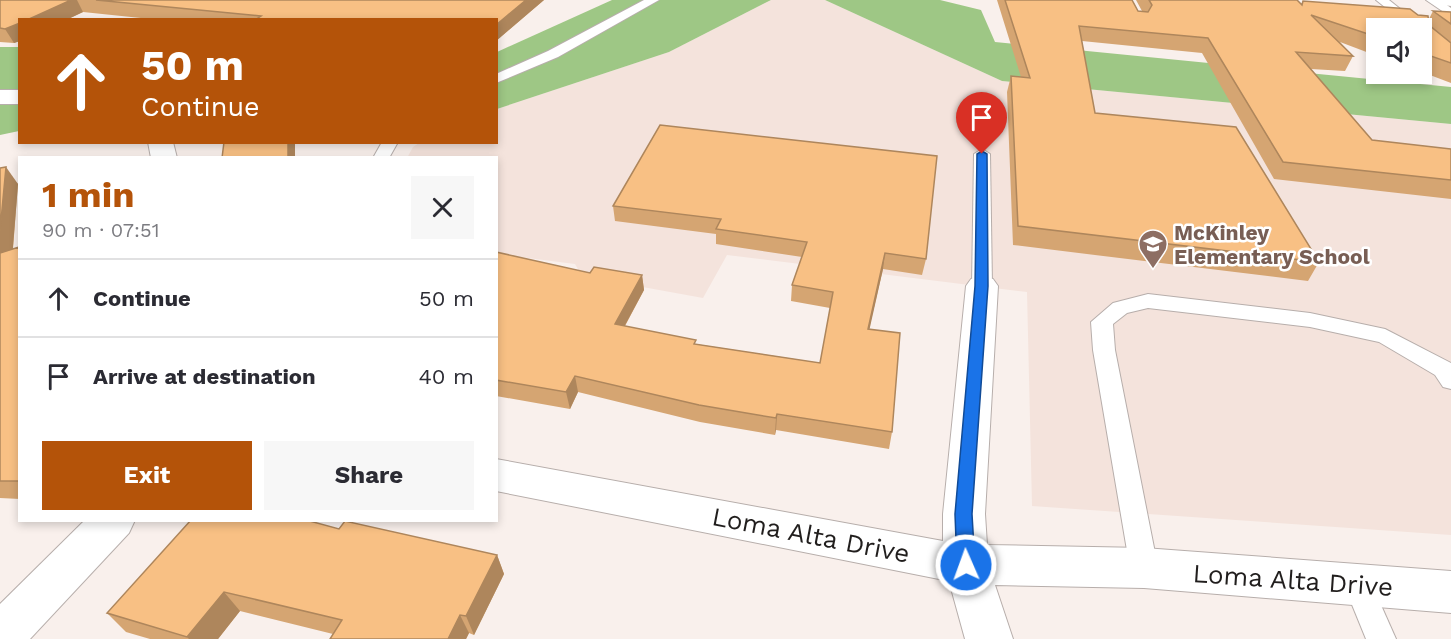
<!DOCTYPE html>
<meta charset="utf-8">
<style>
body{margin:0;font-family:"Work Sans",sans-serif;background:#f7f7f7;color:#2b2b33;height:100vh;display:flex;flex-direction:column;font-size:22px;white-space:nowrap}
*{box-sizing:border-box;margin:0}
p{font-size:20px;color:#7c7c81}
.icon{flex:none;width:33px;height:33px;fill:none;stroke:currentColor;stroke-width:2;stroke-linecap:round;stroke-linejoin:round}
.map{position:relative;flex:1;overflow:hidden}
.side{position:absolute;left:18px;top:156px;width:480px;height:366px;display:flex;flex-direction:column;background:#fff;border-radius:0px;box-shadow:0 3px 9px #0003}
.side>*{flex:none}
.guide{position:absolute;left:18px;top:18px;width:480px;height:126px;border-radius:0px;box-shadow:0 3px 9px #0003;background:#b45309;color:#fff;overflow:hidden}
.tools{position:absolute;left:1366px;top:18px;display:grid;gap:12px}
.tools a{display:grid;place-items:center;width:66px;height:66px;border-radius:0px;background:#fff;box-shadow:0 3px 9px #0003;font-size:30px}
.pin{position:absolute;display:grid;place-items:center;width:51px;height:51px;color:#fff;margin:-62px -26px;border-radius:50% 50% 50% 0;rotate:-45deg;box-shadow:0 0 6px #0007}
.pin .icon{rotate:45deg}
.me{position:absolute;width:66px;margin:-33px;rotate:358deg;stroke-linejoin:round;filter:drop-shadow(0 0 4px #0008)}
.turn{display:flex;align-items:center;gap:21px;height:126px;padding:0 24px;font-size:27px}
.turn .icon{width:78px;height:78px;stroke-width:2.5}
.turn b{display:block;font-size:42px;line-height:51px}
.round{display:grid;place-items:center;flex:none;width:63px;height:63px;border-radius:0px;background:#f7f7f7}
.headline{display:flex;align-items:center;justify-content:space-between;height:102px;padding:0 24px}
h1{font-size:36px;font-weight:700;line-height:45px;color:#b45309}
.button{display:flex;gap:12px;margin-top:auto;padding:12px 24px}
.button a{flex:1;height:69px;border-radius:0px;background:#b45309;color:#fff;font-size:24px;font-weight:700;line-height:69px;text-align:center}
.button a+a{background:#f7f7f7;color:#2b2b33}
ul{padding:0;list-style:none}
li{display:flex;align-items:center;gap:18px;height:78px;padding:0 24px;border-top:2px solid #e1e1e2}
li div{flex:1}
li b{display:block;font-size:22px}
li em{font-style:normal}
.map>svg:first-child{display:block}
</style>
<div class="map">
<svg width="1451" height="639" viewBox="0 0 1451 639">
<rect width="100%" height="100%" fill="#f9f0ec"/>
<polygon fill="#f4e3dc" points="771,0 825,0 1002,81 1451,124 1451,535 1032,506 1027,292 727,255 703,298 582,276 575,264 497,254 496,158 407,158 413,147 419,143 496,142 497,109 669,52"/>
<g fill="#9ec785">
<polygon points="612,0 771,0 669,52 497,109 497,52"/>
<polygon points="825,0 940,0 981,10 995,42 1451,87 1451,124 1002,81"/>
<polygon points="0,47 19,47 19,131 0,135"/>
</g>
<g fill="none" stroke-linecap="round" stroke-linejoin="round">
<g stroke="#b7aeab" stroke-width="2">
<g id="service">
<polygon points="644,0 659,0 558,57 496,83 496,74 548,51"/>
<polygon points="1376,0 1389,0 1424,28 1422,31 1422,28 1411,28"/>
<polygon points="1426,0 1440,0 1451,8 1451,17"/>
<polygon points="382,142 398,142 389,158 373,158"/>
<polygon points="982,149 990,154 992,286 989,291 982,292 975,291 972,286 974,154"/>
<polygon points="1148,294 1310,313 1385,329 1451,363 1451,389 1443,387 1435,375 1379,342 1310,327 1148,308 1127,313 1113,324 1115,350 1158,568 1154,577 1144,581 1134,577 1130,568 1093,350 1091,322 1113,303"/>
<polygon points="1358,572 1368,576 1396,639 1366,639 1344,585 1348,576"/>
</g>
</g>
<g stroke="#b7aeab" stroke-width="2">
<g id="minor">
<polygon points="1433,0 1451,0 1451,6 1436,4"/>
<rect x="0" y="90" width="20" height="14"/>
<polygon points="148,142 173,142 177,158 151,158"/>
<polygon points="982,276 993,279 998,286 985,514 987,545 1144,548 1451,571 1451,613 1144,588 995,585 1013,639 965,639 949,581 496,491 496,459 943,541 943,514 966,286 971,279"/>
<polygon points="85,520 135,520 129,533 30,639 0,639 0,604"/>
</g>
</g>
<use href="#service" fill="#fff" fill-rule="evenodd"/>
<use href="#minor" fill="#fff" fill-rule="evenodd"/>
</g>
<g fill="#d5a572">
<polygon points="0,0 544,0 496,41 496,20 160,20 83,12 66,20 20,20 20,41 14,43 0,42"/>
<polygon points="997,0 1132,0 1138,11 1142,11 1136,0 1297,0 1301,4 1303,1 1418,15 1429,19 1433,11 1451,12 1451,83 1422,72 1422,28 1377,28 1377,56 1340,42 1353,56 1345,71 1311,69 1372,140 1451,149 1451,199 1274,179 1202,53 1082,41 1095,113 1319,262 1308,281 1013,245 1007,92 1011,76 1021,77"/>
<polygon points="660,125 926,259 922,275 883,269 869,329 892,432 889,449 776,430 775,435 700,422 578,392 570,409 496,396 496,252 590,273 642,275 644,290 625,326 696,344 820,363 830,308 791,301 792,285 802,257 716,244 716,234 615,221 613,206"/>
<polygon points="0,168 18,184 13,249 19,247 20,248 20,499 0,498"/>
<polygon points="339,529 497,555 504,574 474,635 469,633 466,639 330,639 333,634 240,611 218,639 150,639 126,632 107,613"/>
</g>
<g fill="#ae865c">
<polygon points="71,0 77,0 83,12 66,20 27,20"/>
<polygon points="526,0 544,0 496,41 496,25"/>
<polygon points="20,23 20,41 14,43 5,29"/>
<rect x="288" y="142" width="7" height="16"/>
<polygon points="6,167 18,184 11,271 0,256 0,231"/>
<polygon points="885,253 883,269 866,345 868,329"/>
<polygon points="642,275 644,290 617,340 615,324"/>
<polygon points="575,376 578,392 570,409 566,392"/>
<polygon points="777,414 776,430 775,435 776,418"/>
<polygon points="497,555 504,574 474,635 466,616"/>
<polygon points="224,592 240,611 218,639 189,639 187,637"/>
<polygon points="460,615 469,633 466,639 448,639"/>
</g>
<g fill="#f8c084" stroke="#ae865c" stroke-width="1.5">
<polygon points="0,0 71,0 27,20 20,20 20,23 5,29 0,28"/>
<polygon points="96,0 526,0 496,25 496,20 255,20 261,16"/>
<polygon points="1005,0 1132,0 1138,11 1148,12 1152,5 1149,0 1297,0 1302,5 1303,1 1410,9 1418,15 1428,16 1429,25 1451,43 1451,63 1422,53 1422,28 1377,28 1377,37 1311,15 1353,56 1296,52 1372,140 1451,149 1451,180 1283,162 1208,38 1079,26 1095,113 1236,127 1319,262 1018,226 1011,76 1030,78"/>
<polygon points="1433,11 1451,12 1451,24"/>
<polygon points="660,125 937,156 926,259 885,253 868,329 900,333 892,432 777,414 776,418 699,405 575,376 566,392 496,380 496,252 590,273 594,267 642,275 615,324 696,340 694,344 820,363 833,292 792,285 807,242 716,229 721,219 613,206"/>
<polygon points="224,142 288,142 288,158 222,158"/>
<polygon points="6,167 0,231 0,168"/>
<polygon points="19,247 20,259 20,481 0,481 0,253"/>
<polygon points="191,520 306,520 339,529 345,521 497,555 466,616 460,615 448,639 330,639 342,620 224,592 187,637 107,613"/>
</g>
<polygon fill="#1a73e8" stroke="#114b97" stroke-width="1.5" points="982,151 987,154 988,286 972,514 975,565 972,570 966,573 959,570 957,565 955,514 975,286 977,154"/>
<defs>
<g id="school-pin" transform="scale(1.5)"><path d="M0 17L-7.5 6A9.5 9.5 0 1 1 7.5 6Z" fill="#8d6e63" stroke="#fff"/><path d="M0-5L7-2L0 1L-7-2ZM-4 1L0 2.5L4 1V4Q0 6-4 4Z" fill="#fff"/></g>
</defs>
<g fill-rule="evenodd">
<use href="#school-pin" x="1153" y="244"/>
</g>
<g text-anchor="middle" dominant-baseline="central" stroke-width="5" stroke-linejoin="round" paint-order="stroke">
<g font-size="21" font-weight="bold" fill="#785e54" stroke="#fff" text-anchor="start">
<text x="1174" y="232">McKinley<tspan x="1174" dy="24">Elementary School</tspan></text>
</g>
<g font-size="26" fill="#211e1d" stroke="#fff">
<text transform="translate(811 535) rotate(11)">Loma Alta Drive</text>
<text transform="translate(1293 580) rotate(4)">Loma Alta Drive</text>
</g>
</g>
</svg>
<div class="tools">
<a><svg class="icon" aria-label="sound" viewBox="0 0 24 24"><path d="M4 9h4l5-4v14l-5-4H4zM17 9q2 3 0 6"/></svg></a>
</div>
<div class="pin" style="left:982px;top:154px;background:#d93025"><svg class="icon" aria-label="arrive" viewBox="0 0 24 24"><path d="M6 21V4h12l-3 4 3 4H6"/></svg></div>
<svg class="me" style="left:966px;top:565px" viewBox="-20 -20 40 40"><circle r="17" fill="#1a73e8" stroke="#fff" stroke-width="3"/><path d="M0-11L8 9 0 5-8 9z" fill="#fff"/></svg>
<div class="guide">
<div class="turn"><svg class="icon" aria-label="ahead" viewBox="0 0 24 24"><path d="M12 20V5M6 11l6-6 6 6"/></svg><div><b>50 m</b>Continue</div></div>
</div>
<section class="side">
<div class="headline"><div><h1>1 min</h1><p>90 m · 07:51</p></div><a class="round"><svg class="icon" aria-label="close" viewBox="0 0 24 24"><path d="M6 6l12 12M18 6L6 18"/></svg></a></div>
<ul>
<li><svg class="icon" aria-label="ahead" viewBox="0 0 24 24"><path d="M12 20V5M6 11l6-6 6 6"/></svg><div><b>Continue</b></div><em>50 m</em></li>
<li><svg class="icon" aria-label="arrive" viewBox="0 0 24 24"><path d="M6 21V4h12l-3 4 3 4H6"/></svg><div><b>Arrive at destination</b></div><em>40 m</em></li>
</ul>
<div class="button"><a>Exit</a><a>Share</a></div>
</section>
</div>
